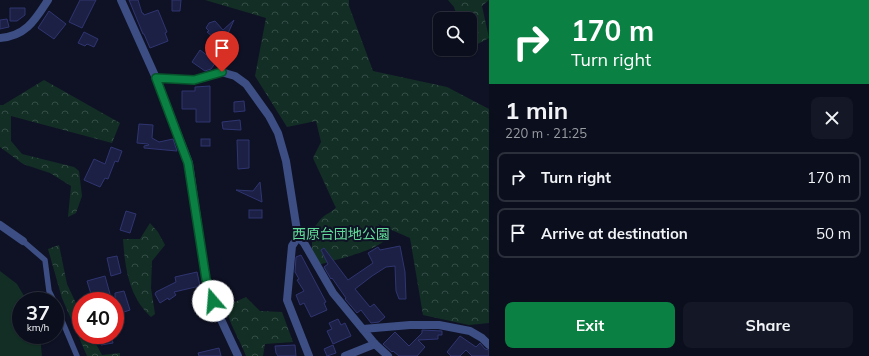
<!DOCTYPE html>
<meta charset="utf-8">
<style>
body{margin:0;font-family:Mulish,"Noto Sans JP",sans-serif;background:#141725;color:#f1f3f6;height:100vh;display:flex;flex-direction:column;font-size:15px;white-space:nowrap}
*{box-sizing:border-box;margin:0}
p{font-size:13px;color:#9a9ca3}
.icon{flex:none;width:22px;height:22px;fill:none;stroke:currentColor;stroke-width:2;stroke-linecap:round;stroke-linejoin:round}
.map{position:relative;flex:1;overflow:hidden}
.drawer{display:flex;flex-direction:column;background:#0b0e1c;width:380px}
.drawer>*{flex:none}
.top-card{background:#0b8043;color:#fff;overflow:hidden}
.controls{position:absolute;left:433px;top:12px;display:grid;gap:8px}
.controls a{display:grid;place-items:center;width:44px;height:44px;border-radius:8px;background:#0b0e1c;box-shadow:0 1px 3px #0004,0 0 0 1px #2b2e3b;font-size:20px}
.speed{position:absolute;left:12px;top:292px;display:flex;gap:8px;font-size:20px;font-weight:700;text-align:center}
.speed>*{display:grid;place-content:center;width:52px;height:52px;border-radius:50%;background:#0b0e1c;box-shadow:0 1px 3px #0004,0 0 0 1px #2b2e3b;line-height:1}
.speed small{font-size:10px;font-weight:400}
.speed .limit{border:6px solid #d22;background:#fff;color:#111}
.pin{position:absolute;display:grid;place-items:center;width:34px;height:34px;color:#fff;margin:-41px -17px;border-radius:50% 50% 50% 0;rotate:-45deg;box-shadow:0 0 4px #0007}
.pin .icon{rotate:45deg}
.me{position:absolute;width:44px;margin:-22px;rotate:342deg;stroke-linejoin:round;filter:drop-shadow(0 0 3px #0008)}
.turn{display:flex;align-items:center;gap:14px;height:84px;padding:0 16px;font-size:18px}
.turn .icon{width:52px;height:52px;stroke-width:2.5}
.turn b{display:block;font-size:28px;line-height:34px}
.round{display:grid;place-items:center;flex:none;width:42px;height:42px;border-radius:8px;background:#141725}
.overview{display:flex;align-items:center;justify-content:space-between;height:68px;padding:0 16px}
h1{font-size:24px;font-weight:700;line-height:30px}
.primary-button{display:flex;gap:8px;margin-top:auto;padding:8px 16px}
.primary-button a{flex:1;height:46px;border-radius:8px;background:#0b8043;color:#fff;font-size:16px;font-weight:700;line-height:46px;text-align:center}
.primary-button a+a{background:#141725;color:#f1f3f6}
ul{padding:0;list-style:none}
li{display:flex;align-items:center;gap:12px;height:50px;margin:0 8px 6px;padding:0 8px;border:2px solid #2b2e3b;border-radius:8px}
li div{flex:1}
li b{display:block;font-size:15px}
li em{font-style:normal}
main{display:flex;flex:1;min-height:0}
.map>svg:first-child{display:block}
</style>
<main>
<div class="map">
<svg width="489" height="356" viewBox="0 0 489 356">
<defs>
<pattern id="forest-crowns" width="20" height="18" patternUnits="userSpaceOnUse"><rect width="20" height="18" fill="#132f25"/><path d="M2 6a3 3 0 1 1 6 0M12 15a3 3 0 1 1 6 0" fill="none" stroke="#344d46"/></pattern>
</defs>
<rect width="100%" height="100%" fill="#0f1225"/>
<g fill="url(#forest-crowns)">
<path d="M205,0h144v6l24,65 74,16 42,22v214l-20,2 -46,-10 -13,-77 -32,-14 9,13c-7,14 -52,22 -68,28l-7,-15v-20c4,-4 7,-10 11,-13 4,-4 10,-5 13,-10l-1,-1 -22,-48 8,-16 -5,-21 -29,6 -32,-51 11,-58z"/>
<polygon points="448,0 489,0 482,6 489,38 470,48 470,19 458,19 454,7"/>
<polygon points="44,80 120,123 112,143 11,116 11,141 22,154 74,167 79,171 82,196 76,213 68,217 71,186 50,173 23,164 0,147 0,105 3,105"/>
<path d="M150,223l8,9 7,13 -13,16 -1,27 4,26 -4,3c-22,-20 -26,-49 -28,-78h17z"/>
<polygon points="59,245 67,284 81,314 81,335 91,335 102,355 120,353 120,356 87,356 62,298 48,249"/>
<path d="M246,297l14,14 22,1 11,30 -28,2 -2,12h-17c-6,-16 -18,-34 -20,-50z"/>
</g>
<polygon fill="#132f25" points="0,271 17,284 27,301 21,301 21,335 40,335 42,356 0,356"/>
<g fill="#1c2045" stroke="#2f3571">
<polygon points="80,0 96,0 82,28 69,22"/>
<polygon points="129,0 138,0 142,13 143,13 144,15 158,10 167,32 165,33 168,41 150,48 144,34 143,34"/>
<polygon points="172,0 181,0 180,11 172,11"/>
<polygon points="10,8 25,8 25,15 17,21 10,21"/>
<polygon points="49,11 66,24 54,39 38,28"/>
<polygon points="7,19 9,27 0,29 0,20"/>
<polygon points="234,20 225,40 220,43 207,32 209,31 206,28 209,23 215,21 223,30"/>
<polygon points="84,32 98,39 94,47 87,44 85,46 78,43"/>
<polygon points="200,50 216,62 211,69 205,71 192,62"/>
<polygon points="210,86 210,122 196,122 196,109 182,109 182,91 195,91 195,87"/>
<polygon points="244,101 245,111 234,112 234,102"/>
<polygon points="240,120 241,130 223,129 222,122"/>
<polygon points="139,124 153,125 152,138 159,142 173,139 177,151 144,148 144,146 149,145 148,144 137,143"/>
<rect x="201" y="139" width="9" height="7"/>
<polygon points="237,140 249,140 249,168 238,169"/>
<polygon points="111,147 122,151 118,162 115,161 108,179 105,178 100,187 84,180 94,159 105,164"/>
<polygon points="260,182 262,202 236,190 253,191"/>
<rect x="249" y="210" width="13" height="8"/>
<polygon points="126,211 136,214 130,233 120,230"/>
<polygon points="400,246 405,272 406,299 399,299 396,291 395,266 386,267 372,276 355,289 370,307 374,304 385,317 379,322 371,323 361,310 357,313 345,299 346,298 332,278 331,279 324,267 328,264 321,250 324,248 348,280 373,263 368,253 378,247 380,250"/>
<polygon points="301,255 326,302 324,303 327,310 311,317 304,303 300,305 296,295 304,291 297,280 299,279 295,272 296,257"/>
<polygon points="117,256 121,273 111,276 107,258"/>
<polygon points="197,272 200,286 174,292 176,295 169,300 168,298 160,303 155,294 156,292 176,282 175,277"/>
<polygon points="105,276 110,294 98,297 96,292 91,294 87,281"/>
<polygon points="124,291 130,310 115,315 115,293"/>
<polygon points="338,319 341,325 345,323 351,336 333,344 327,331 332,329 329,323"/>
<polygon points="422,330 442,331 442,335 438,335 438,339 418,340 425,347 417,356 399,356 393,351 392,352 383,344 395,332 409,346 422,333"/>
<polygon points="99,335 111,335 113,343 101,345"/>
<polygon points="460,336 476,347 480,343 485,349 489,350 489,356 472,356 466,350 460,356 451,356 447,352"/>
<polygon points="295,345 296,356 278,356 276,353 275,346"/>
<polygon points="333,345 336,353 327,356 324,349"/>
<polygon points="219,348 221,356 199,356 198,353"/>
</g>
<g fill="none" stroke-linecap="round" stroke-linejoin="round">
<g stroke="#3c4e83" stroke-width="5.5">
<polyline points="23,241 45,260 49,291 54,301"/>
<polyline points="55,304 77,356"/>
</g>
<g stroke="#3c4e83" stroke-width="8">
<path d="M0,38c26,-2 35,-18 48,-38"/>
<polyline points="156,78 194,80 221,72 235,76 246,84 269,116 278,133 286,161 298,237 304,243 333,293 375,344 388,356"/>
<polyline points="298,237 292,246 287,300 309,356"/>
<polyline points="363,329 410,325 439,325 470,331 482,338 489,345"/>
<polyline points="345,356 375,344"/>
</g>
<g stroke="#3c4e83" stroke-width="8">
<polyline points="121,0 156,78 189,163 206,279 217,311 238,356"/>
<polyline points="0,225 23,241"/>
</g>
</g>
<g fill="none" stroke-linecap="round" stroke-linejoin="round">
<g stroke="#07532c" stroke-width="10">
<polyline id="route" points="213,301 206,279 188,163 156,78 194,80 222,72"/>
</g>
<use href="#route" stroke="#0b8043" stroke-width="7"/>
</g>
<g text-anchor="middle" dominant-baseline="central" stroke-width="4" stroke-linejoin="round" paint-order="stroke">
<g font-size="14" fill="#62dd99" stroke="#0f1225">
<text x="341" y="234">西原台団地公園</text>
</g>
</g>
</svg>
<div class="controls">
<a><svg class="icon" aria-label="search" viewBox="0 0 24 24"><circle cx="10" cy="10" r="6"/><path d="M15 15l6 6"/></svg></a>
</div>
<div class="speed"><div>37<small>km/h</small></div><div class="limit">40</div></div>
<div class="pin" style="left:222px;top:72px;background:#d93025"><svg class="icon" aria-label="arrive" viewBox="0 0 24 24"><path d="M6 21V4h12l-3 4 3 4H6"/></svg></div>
<svg class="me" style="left:213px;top:301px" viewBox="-20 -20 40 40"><circle r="19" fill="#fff"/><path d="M0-13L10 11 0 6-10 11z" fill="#0b8043"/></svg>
</div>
<section class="drawer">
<div class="top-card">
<div class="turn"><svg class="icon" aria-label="right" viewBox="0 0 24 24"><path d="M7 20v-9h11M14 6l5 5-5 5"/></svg><div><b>170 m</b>Turn right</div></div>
</div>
<div class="overview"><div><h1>1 min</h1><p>220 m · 21:25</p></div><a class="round"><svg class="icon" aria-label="close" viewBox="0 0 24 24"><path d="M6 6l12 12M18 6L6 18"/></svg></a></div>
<ul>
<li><svg class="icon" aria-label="right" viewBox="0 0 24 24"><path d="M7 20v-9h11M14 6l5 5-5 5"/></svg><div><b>Turn right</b></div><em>170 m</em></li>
<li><svg class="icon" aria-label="arrive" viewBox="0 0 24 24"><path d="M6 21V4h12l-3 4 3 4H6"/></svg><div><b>Arrive at destination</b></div><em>50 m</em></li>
</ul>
<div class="primary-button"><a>Exit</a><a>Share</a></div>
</section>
</main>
